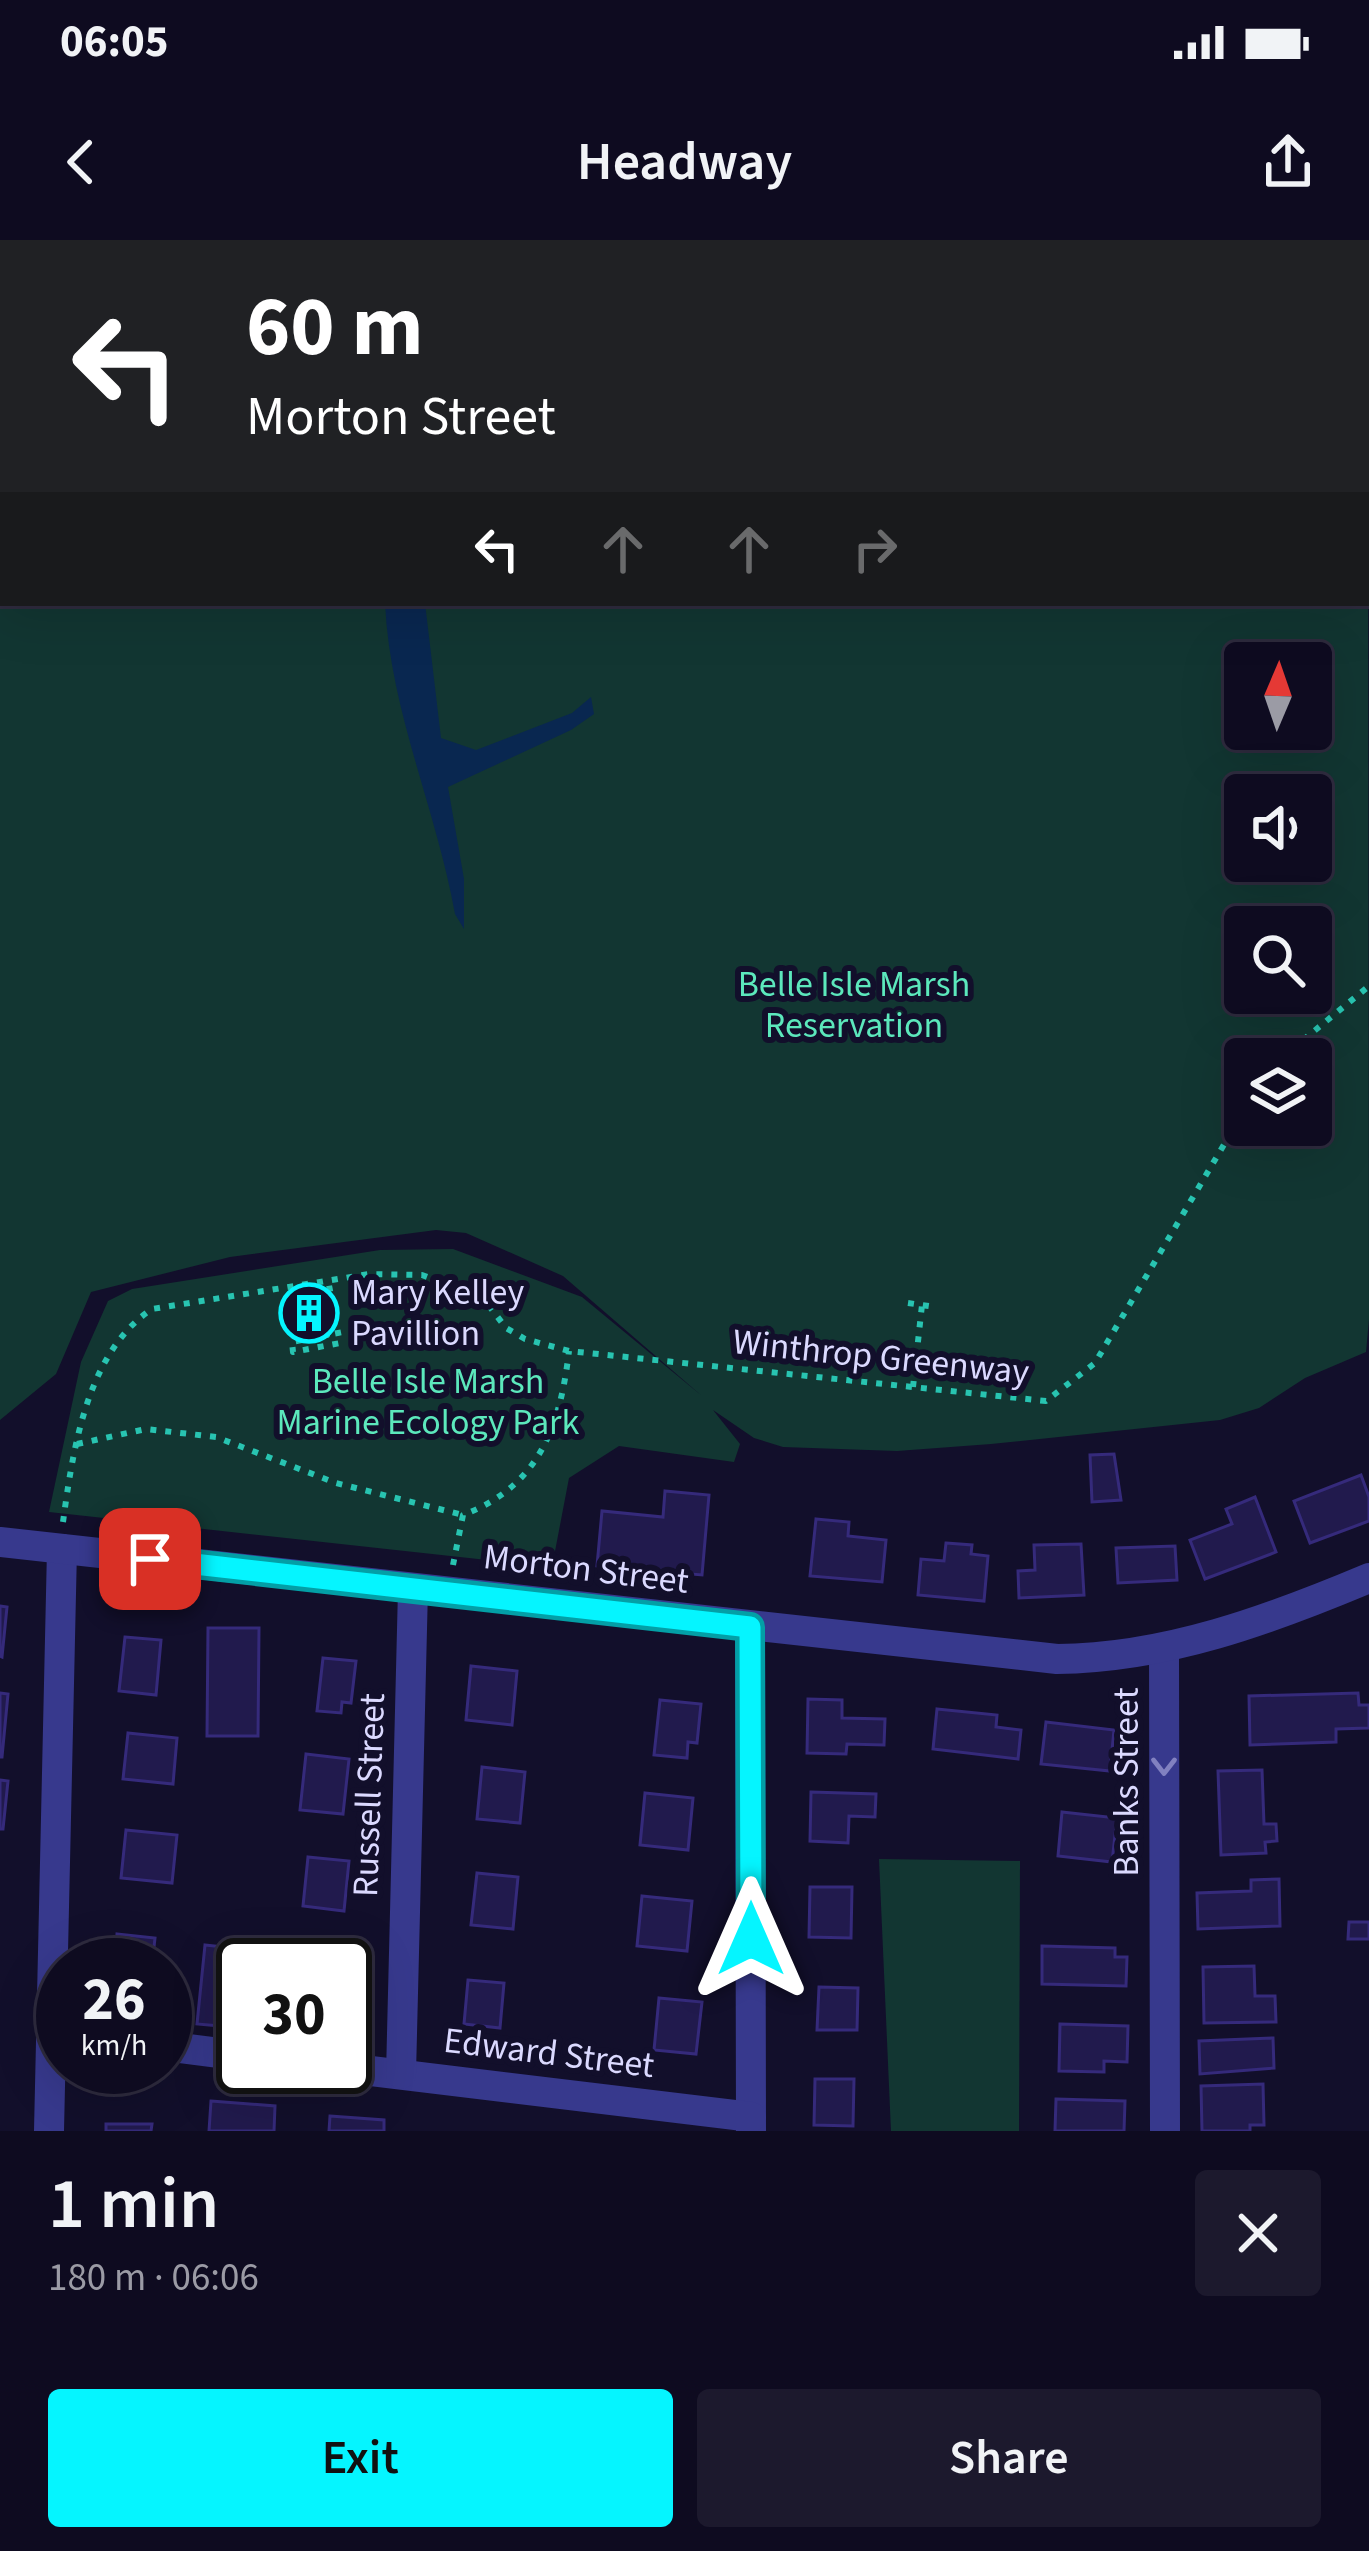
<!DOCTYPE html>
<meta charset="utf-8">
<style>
body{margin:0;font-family:"Source Sans 3",sans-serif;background:#1c192d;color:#f1f3f6;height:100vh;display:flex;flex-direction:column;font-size:45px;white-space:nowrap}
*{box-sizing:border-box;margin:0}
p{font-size:39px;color:#9b9ba5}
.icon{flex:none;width:66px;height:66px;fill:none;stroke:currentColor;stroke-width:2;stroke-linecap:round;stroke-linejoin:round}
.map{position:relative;height:1891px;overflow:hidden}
.details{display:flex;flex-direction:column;background:#0e0b20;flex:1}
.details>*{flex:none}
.guide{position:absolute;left:0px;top:0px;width:1371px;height:366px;box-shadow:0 12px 48px #0002,0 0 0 3px #2e2b3e;background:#202124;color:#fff;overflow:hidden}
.needle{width:78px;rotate:2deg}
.buttons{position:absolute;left:1224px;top:402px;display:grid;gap:24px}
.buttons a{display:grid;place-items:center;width:108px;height:108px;border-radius:12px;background:#0e0b20;box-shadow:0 12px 48px #0002,0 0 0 3px #2e2b3e;font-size:60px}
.speed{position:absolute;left:36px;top:1698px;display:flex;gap:24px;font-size:60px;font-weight:700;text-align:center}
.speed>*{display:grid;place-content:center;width:156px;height:156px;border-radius:50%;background:#0e0b20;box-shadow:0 12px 48px #0002,0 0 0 3px #2e2b3e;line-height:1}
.speed small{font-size:30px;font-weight:400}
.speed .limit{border:6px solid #111;border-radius:18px;background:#fff;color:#111}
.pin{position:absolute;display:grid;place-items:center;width:102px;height:102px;color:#fff;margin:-51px;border-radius:24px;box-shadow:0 6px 18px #0006}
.me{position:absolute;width:132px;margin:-66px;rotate:0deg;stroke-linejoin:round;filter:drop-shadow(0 0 9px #0008)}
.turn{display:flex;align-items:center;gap:42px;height:252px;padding:0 48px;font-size:54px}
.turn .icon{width:156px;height:156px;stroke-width:2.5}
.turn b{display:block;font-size:84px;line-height:102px}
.lanes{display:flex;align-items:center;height:114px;padding:0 48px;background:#0003;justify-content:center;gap:60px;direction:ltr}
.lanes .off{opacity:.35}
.round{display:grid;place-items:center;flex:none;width:126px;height:126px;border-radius:12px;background:#1c192d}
.head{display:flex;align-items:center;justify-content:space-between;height:204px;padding:0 48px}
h1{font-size:72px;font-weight:600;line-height:90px}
.primary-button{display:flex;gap:24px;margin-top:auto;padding:24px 48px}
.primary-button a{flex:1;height:138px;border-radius:12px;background:#05f5ff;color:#111;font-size:48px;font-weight:600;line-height:138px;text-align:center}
.primary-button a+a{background:#1c192d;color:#f1f3f6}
.status{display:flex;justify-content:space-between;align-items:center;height:84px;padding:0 60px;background:#0e0b20;direction:ltr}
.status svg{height:33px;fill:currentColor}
header{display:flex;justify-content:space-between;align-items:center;height:156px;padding:0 48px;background:#0e0b20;font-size:54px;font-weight:600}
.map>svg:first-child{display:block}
</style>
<div class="status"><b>06:05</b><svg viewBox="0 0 49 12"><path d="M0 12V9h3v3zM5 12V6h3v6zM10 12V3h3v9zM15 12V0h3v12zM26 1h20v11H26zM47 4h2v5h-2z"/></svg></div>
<header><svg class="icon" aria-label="back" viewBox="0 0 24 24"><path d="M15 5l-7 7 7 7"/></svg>Headway<svg class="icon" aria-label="share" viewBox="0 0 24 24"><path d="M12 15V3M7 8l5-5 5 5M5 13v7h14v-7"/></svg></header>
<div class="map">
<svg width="1369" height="1891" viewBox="0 0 1369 1891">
<rect width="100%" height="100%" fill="#120f2b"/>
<g fill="#123632" fill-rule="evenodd">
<path d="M0,0h1272l-1269,3v360h1365v-159l1,875 -3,33 -61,26 -46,30 -39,12 -229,24 -94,7 -114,-4 -29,-9 -41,-28 27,34 -6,18 -115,-16 -50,32 -17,89 -503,-55 32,-150 27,-61 24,-12 248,-39 73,-1 129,48 120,99 -139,-120 -97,-43 -30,-3 -206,27 -139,35 -35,82 -56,46zM1245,423h66v66h-66zM1245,555h66v66h-66zM1245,687h66v66h-66zM1245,819h66v66h-66z"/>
<polygon points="879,1619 1020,1621 1019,1891 891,1891"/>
</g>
<g fill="#092750">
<polygon points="0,0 958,0 3,3 3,161"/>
<path d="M385,363h40l16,135 35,12 96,-37 19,-16 3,17 -23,16 -123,57 16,92v50l-9,-15c-19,-106 -65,-203 -70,-311z"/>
</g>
<g fill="#211a4d" stroke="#352a7b" stroke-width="3">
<polygon points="326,1050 333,1090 292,1097 285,1057"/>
<polygon points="1114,1214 1121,1260 1092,1262 1090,1215"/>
<polygon points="1361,1235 1369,1257 1369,1281 1310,1303 1294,1261"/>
<polygon points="665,1251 709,1255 702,1335 597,1326 602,1271 663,1277"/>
<polygon points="1255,1257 1276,1312 1205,1339 1190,1300 1232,1284 1226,1269"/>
<polygon points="816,1279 849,1282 848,1296 886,1300 882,1342 810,1336"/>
<polygon points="946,1303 972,1305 971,1314 988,1316 984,1361 918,1355 921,1319 944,1321"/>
<polygon points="1081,1304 1084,1355 1019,1358 1018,1331 1035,1330 1034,1305"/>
<polygon points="1175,1306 1177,1340 1118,1343 1116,1308"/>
<polygon points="0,1366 7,1367 2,1417 0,1416"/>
<polygon points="208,1388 259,1388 258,1496 207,1496"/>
<polygon points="125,1397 161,1400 156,1455 119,1451"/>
<polygon points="323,1418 356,1421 351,1463 342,1462 341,1473 317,1471"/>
<polygon points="471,1426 517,1431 512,1485 466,1480"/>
<polygon points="0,1453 8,1454 2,1517 0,1517"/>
<polygon points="1358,1453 1359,1465 1369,1465 1369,1488 1336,1489 1336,1502 1250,1505 1249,1456"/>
<polygon points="808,1459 842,1460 842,1478 885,1479 884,1505 847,1504 846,1514 807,1513"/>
<polygon points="660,1460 701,1464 697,1503 688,1502 687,1518 654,1515"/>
<polygon points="937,1469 997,1475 996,1487 1021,1490 1018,1519 933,1509"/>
<polygon points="1046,1482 1114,1490 1110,1531 1041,1524"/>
<polygon points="128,1493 177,1498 173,1544 123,1539"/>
<polygon points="306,1514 349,1519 343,1574 300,1570"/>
<polygon points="482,1527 525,1532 520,1583 477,1579"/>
<polygon points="1262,1530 1264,1584 1276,1584 1277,1601 1265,1602 1266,1613 1221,1615 1218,1531"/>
<polygon points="0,1540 8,1541 3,1589 0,1589"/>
<polygon points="811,1552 876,1554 875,1577 849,1576 848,1603 810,1601"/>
<polygon points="645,1553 693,1558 688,1610 640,1605"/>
<polygon points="1062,1572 1117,1578 1112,1622 1058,1616"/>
<polygon points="126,1590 177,1595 172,1643 121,1638"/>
<polygon points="308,1617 349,1621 344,1671 303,1666"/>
<polygon points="477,1633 518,1637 513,1689 471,1685"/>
<polygon points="1279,1639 1280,1686 1198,1689 1197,1653 1251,1651 1251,1640"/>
<polygon points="810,1647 852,1647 851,1698 809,1697"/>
<polygon points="642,1656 692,1661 687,1711 637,1706"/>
<polygon points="1349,1682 1369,1682 1369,1699 1348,1699"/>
<polygon points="117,1694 155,1698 152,1725 114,1725"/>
<polygon points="205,1705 261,1711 260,1725 243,1725 243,1788 197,1784"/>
<polygon points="1042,1706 1115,1708 1115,1717 1127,1717 1126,1746 1042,1744"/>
<polygon points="1254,1726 1255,1756 1275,1756 1276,1782 1204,1783 1203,1727"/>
<polygon points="468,1740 504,1743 500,1788 464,1784"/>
<polygon points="819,1747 858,1748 857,1790 817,1790"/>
<polygon points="659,1758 702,1762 696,1814 654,1810"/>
<polygon points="1060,1784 1128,1786 1127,1822 1104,1821 1104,1832 1059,1831"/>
<polygon points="1273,1798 1274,1828 1200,1834 1199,1801"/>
<polygon points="815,1839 854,1839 853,1886 814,1885"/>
<polygon points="1263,1844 1264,1885 1250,1885 1250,1891 1202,1891 1201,1846"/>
<polygon points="1056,1859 1125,1861 1124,1891 1055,1891"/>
<polygon points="211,1861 275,1866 274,1891 209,1891"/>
<polygon points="330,1876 384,1880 384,1891 329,1891"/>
<polygon points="106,1884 152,1884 151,1891 106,1891"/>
</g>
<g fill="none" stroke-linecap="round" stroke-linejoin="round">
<g stroke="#28c4b1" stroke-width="6" stroke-dasharray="6 9" stroke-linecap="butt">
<polyline points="1340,0 1343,3"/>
<polyline points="1368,24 1369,24"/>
<polyline points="1280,819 1369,746"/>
<polyline points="908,1063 935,1067"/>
<polyline points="326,1091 327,1095 292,1102 293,1112 340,1103 328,1040"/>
<polyline points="913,1147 922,1065"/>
<polyline points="77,1204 146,1189 216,1197 336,1243 463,1275"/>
<path d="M63,1282c10,-73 24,-170 89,-213l217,-35 53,1 61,23 23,30 19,11 44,12 477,50 49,-38 150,-254"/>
<path d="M453,1325l10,-50c76,-29 97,-88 106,-164"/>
</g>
<g stroke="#37398d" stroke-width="30">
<polyline points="750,1387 751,1891"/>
<polyline points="1164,1409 1165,1891"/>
<polyline points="165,1806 243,1816"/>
<polyline points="338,1827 751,1877"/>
<polyline points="401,1834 413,1349"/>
<polyline points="49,1891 62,1309"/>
</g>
<path stroke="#37398d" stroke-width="30" d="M0,1302l1057,117c109,-1 212,-39 312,-81"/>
</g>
<defs><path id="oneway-chevron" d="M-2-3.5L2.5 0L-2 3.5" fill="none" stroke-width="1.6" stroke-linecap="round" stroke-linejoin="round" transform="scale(3)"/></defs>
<use stroke="#8181c0" href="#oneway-chevron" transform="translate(1164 1526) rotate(90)"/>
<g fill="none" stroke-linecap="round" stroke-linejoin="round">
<g stroke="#039fa6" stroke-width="30">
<polyline id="route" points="150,1319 750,1387 751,1699"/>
</g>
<use href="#route" stroke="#05f5ff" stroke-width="21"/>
</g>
<defs>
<g id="building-ring" transform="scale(3)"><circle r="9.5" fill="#120f2b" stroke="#05f5ff" stroke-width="1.5"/><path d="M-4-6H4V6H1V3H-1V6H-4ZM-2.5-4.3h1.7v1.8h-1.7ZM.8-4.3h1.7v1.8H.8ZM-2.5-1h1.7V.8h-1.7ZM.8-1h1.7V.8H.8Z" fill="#05f5ff"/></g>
</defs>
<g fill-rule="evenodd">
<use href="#building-ring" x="309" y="1073"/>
</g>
<g text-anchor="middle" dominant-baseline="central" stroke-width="12" stroke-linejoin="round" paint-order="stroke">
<g font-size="36" fill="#5ce8bc" stroke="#120f2b">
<text x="854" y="744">Belle Isle Marsh<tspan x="854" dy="41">Reservation</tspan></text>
<text x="428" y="1141">Belle Isle Marsh<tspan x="428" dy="41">Marine Ecology Park</tspan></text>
</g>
<g font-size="36" fill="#dbd9ff" stroke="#120f2b" text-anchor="start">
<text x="351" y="1052">Mary Kelley<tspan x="351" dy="41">Pavillion</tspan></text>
</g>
<g font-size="36" fill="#dbd9ff" stroke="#120f2b">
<text transform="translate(881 1117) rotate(6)">Winthrop Greenway</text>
<text transform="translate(586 1329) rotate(7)">Morton Street</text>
<text transform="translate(1126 1542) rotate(-90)">Banks Street</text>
<text transform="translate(369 1555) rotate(-88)">Russell Street</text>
<text transform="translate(549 1813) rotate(7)">Edward Street</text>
</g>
</g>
</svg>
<div class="buttons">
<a><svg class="needle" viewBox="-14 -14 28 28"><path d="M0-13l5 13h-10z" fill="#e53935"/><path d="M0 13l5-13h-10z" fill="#9b9ba5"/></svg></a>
<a><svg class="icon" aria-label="sound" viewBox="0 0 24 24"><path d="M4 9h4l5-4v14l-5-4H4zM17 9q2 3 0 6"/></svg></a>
<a><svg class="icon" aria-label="search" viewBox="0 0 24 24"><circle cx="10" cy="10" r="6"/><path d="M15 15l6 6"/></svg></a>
<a><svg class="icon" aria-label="layers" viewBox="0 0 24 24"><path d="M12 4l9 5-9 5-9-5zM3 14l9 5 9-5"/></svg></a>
</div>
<div class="speed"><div>26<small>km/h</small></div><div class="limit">30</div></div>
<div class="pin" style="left:150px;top:1319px;background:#d93025"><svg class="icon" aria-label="arrive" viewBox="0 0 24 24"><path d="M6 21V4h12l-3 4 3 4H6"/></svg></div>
<svg class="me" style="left:751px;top:1699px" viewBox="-20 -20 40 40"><path d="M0-17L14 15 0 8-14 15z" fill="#05f5ff" stroke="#fff" stroke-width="4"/></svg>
<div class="guide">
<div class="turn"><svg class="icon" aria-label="left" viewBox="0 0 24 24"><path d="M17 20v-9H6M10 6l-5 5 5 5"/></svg><div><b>60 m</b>Morton Street</div></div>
<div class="lanes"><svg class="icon" aria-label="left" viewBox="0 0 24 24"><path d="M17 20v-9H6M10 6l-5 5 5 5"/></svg><svg class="icon off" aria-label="ahead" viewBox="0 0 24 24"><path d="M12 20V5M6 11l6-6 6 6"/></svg><svg class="icon off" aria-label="ahead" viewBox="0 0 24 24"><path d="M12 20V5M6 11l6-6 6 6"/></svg><svg class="icon off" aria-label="right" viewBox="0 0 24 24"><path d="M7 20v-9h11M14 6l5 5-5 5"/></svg></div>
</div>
</div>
<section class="details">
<div class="head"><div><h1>1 min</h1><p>180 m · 06:06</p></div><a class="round"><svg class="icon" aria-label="close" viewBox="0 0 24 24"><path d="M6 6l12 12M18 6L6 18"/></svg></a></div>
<div class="primary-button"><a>Exit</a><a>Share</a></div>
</section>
